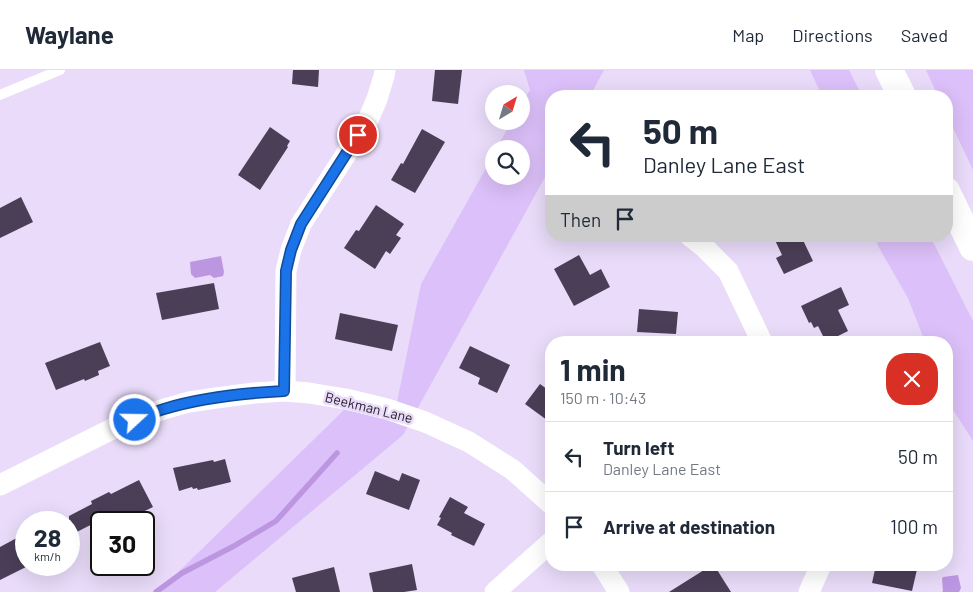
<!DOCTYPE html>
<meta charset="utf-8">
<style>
body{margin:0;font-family:Barlow,sans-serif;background:#f6f6f7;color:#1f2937;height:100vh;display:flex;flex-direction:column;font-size:19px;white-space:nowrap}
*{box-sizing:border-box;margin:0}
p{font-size:16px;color:#747a83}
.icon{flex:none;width:28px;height:28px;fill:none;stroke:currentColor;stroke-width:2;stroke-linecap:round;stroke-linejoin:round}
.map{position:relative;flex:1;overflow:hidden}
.sheet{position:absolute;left:545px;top:266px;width:408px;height:235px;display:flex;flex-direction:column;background:#fff;border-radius:20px;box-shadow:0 5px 20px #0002}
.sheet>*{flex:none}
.hud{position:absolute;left:545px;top:20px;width:408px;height:152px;border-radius:20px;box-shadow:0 5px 20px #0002;background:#fff;color:#1f2937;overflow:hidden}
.needle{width:32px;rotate:38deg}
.buttons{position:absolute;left:485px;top:15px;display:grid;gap:10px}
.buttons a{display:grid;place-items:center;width:45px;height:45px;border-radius:50%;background:#fff;box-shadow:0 5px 20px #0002;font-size:25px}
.speed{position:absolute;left:15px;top:441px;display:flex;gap:10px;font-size:25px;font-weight:700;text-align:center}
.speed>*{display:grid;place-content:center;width:65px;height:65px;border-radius:50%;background:#fff;box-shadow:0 5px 20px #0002;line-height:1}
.speed small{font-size:12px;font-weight:400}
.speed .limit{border:2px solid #111;border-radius:8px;background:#fff;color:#111}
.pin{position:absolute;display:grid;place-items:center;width:42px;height:42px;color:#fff;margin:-21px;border:2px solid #fff;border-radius:50%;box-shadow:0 1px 5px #0007}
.me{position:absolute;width:55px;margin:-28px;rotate:69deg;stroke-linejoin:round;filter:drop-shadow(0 0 4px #0008)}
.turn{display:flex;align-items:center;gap:18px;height:105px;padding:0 15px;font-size:22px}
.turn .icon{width:65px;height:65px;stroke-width:2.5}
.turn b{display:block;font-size:35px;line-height:42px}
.then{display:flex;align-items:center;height:48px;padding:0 15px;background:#0003;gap:10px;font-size:19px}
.round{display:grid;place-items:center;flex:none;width:52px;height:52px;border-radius:20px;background:#f6f6f7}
.overview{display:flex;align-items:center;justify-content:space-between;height:85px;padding:0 15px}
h1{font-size:30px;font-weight:700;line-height:38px}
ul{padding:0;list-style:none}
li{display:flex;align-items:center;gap:15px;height:70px;padding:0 15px;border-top:1px solid #e0e1e3}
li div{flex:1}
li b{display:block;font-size:19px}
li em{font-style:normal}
header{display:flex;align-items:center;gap:30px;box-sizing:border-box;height:70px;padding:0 25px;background:#fff;border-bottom:1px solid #e0e1e3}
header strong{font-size:24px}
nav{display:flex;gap:28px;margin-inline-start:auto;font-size:18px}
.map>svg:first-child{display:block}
</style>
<header>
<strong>Waylane</strong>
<nav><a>Map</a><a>Directions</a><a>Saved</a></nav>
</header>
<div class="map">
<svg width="973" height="522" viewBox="0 0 973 522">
<rect width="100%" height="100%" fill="#e9dbf9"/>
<g fill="#dcc0f9">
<polygon points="524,0 604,0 590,26 551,26 551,96 403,365 215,522 158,522 348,336 394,347 421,214 494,84 494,106 521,106 521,79 496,79 512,51 521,51 521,34 530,20"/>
<polygon points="810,0 849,0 862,26 822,26"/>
<polygon points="926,0 973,0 973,100 946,43 946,26 938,26"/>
<polygon points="875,166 930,166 973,251 973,371 946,329 946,272 925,272 908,228 878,176"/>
</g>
<g fill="#bd96e2">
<polygon points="221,186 224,202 223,206 214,208 210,205 195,208 191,204 190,192"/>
<polygon points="958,505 961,518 959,522 942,522 943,521 942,509 943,507"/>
</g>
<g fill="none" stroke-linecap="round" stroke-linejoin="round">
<polyline stroke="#bd96e2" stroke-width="5.5" points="156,522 182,503 234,476 276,451 337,383"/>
</g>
<g fill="#4b3e57">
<polygon points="293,0 319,0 318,17 292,14"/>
<polygon points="435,0 462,0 458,34 432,31"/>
<polygon points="270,57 290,71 287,76 288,77 260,120 238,105"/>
<polygon points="422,59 445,72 415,123 391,110 401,93 403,94"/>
<polygon points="21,127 33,152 0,168 0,138"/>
<polygon points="376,135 404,154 396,165 401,168 390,184 386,181 375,199 344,178 356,160 359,161"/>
<polygon points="773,166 801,166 813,191 784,204 776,188 782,185"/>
<polygon points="579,185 590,205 601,199 610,217 574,236 554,199"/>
<polygon points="214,213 219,239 162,250 156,223"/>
<polygon points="841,217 849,235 838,240 848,261 826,272 818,256 814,258 811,252 809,253 801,236"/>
<polygon points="639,239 678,242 676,264 637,262"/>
<polygon points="340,243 398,255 392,281 335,269"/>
<polygon points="100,272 110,296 98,301 99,305 85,311 84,309 56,320 45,293"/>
<polygon points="470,276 510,295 497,323 478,314 480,308 459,298"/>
<polygon points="540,314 551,322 551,353 525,334"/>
<polygon points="225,389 231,412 198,420 197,418 193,419 192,417 179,421 173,398 213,390 214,392"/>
<polygon points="375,401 399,411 402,403 420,410 409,440 366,424"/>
<polygon points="139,410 153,437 122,452 116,452 112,444 69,466 69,446 92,434 91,431 109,422 111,424"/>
<polygon points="450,427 468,437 464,443 485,454 474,476 451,465 452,463 437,455 441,448 439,447"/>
<polygon points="26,463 26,497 0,510 0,477"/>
<polygon points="412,494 417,520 404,522 373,522 369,503"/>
<polygon points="712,495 714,495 731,522 669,522"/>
<polygon points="876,495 918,495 912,521 872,513"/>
<polygon points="334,497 340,522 296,522 292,508"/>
</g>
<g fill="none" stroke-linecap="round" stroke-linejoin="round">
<polyline stroke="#fff" stroke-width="10" points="0,25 60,0"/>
<g stroke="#fff" stroke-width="21">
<polyline points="690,166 704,177 728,201 762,272"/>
<polyline points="285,321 286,201 291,180 301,154 368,50 377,29 384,6 385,0"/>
<polyline points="0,415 120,355 164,339 189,332 216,328 254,323 285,321 309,323 346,329 387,339 425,352 469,372 513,400 551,434"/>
<polyline points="602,495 619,522"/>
<polyline points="495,522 551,472"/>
<polyline points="809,522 821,495"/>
</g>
<g stroke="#fff" stroke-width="28">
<polyline points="889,0 902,26"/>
<polyline points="946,121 973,177"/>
</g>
</g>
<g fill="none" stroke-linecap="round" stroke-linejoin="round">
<g stroke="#114b97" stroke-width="12">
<path id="route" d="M135,350c10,-4 19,-8 29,-11 39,-12 80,-16 120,-18l2,-120 5,-21 10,-26 57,-89"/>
</g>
<use href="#route" stroke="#1a73e8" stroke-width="9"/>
</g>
<g text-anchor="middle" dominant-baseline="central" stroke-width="5" stroke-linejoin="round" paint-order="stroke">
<g font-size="14" fill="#211b26" stroke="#e9dbf9">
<text transform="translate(369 337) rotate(14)">Beekman Lane</text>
</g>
</g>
</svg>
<div class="buttons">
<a><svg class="needle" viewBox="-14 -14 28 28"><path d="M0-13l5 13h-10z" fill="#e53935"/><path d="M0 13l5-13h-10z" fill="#747a83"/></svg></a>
<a><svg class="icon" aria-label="search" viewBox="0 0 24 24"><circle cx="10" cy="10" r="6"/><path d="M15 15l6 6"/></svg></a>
</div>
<div class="speed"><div>28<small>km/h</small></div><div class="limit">30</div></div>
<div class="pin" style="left:358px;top:65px;background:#d93025"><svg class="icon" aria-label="arrive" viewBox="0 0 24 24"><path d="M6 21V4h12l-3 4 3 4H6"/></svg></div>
<svg class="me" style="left:135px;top:350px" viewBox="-20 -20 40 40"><circle r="17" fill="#1a73e8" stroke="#fff" stroke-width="3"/><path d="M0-11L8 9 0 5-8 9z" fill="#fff"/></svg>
<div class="hud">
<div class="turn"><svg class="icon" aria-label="left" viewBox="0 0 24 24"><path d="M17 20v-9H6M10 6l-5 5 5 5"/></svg><div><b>50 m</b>Danley Lane East</div></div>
<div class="then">Then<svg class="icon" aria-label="arrive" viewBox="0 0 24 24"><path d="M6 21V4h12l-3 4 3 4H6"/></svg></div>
</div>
<section class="sheet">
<div class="overview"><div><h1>1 min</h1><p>150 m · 10:43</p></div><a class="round" style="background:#d93025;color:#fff"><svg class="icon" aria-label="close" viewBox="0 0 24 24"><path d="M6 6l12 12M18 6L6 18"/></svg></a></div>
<ul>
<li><svg class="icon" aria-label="left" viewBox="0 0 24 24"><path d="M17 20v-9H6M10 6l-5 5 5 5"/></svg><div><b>Turn left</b><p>Danley Lane East</p></div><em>50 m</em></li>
<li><svg class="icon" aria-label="arrive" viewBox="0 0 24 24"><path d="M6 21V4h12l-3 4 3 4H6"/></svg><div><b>Arrive at destination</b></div><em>100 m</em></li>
</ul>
</section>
</div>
